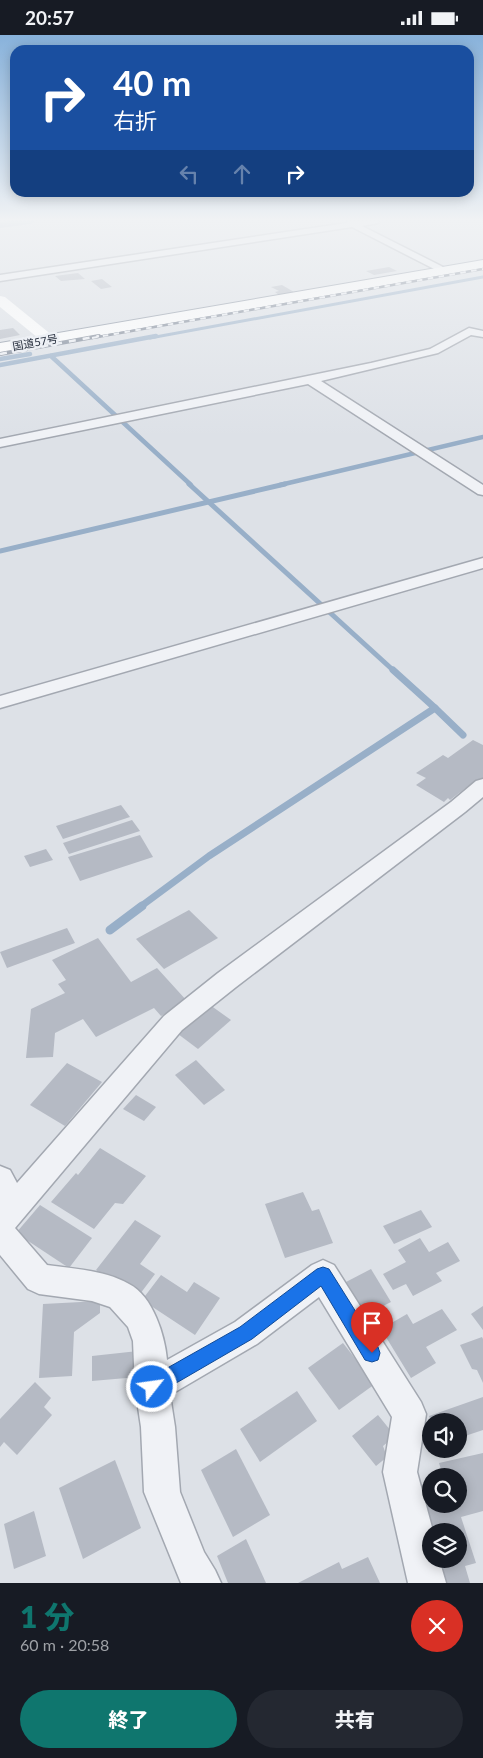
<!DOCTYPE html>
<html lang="ja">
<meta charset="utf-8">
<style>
body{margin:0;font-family:Lato,"Noto Sans JP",sans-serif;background:#242831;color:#f1f3f6;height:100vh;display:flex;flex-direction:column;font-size:19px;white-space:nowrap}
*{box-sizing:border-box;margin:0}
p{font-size:16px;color:#9ea1a6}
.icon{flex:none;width:28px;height:28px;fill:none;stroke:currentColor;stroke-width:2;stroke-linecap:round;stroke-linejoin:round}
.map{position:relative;height:1548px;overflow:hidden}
.panel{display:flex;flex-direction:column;background:#171b24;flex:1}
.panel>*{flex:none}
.top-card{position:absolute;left:10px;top:10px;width:464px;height:152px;border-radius:15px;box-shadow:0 2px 12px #0003;background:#1a4fa0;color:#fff;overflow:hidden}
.buttons{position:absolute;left:422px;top:1378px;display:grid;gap:10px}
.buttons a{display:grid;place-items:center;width:45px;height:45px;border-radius:50%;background:#171b24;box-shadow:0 2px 12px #0003;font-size:25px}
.pin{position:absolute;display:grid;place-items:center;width:42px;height:42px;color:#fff;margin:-51px -21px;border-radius:50% 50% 50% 0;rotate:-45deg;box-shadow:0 0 5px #0007}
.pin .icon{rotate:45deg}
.me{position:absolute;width:55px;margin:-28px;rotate:60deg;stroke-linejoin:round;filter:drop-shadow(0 0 4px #0008)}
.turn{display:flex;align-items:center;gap:18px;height:105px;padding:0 20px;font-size:22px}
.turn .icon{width:65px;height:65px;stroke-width:2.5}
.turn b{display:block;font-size:35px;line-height:42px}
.lanes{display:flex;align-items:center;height:48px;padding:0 20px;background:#0003;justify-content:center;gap:25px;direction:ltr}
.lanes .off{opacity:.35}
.round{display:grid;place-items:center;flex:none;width:52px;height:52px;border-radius:26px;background:#242831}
.overview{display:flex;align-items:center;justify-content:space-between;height:85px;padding:0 20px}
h1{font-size:30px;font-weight:800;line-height:38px;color:#0f766e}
.cta{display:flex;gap:10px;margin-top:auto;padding:10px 20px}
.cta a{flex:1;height:58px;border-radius:30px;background:#0f766e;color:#fff;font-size:20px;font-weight:800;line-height:58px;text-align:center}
.cta a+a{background:#242831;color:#f1f3f6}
.status{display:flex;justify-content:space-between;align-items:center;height:35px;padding:0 25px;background:#171b24;direction:ltr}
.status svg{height:14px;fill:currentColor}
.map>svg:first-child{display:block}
</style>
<div class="status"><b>20:57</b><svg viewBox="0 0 49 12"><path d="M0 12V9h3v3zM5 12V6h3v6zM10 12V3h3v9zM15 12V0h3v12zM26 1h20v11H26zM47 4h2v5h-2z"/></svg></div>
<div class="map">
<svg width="483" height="1548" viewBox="0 0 483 1548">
<rect width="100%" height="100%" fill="#dde1e7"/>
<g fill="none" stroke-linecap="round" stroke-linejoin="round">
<polyline stroke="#98afc8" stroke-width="3" points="150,303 483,242"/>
<g stroke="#98afc8" stroke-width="4.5">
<polyline points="51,321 191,450"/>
<polyline points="0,324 30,319"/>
<polyline points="0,330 156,301"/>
<polyline points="280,450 483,402"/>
</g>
<g stroke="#98afc8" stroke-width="5">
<polyline points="189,449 394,636"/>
<polyline points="0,516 285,449"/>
</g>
<g stroke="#98afc8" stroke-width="7">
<polyline points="435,673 463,700"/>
<polyline points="140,872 209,821 435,673 393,635"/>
</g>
<polyline stroke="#98afc8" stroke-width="9" points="110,895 142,871"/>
<polygon fill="#98afc8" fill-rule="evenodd" points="9,186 35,186 30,189 0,193 0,187"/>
</g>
<g fill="#b5bac4">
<polygon points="389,232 397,236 374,240 366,236"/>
<polygon points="78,238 85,244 61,246 55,241"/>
<polygon points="102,244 112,252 101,254 91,246"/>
<polygon points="282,250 294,257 279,260 275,257 279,256 271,252"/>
<polygon points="13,293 20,300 0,304 0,295"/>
<polygon points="473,705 483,710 483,744 479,747 476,745 450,765 448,763 444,767 416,750 426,743 416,738 443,720 448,723"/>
<polygon points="121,770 130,782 63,804 56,791"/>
<polygon points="132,785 140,796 69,819 63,808"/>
<polygon points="140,800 153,822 80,846 68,822"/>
<polygon points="46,814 53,825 30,832 24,821"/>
<polygon points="189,875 218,903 164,934 136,904"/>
<polygon points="67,893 75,908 7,933 0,917"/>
<polygon points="98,903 131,947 157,933 187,966 161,981 154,973 96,1002 83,984 55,998 53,1022 26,1023 31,974 65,958 58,949 66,945 52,925"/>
<polygon points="210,970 231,985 198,1014 178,999"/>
<polygon points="196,1025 225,1055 204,1070 175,1040"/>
<polygon points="67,1028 102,1047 65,1091 30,1070"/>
<polygon points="136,1060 156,1072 144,1086 123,1074"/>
<polygon points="100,1113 146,1141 123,1169 115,1168 94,1194 51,1167 76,1138 78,1140"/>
<polygon points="303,1157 312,1176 319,1174 333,1208 285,1223 265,1169"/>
<polygon points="40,1170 92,1203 69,1233 16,1198"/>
<polygon points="421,1175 432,1192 394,1209 383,1191"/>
<polygon points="135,1185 161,1201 140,1229 155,1239 137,1263 96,1235"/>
<polygon points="420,1203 429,1217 448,1207 460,1226 436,1238 442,1246 413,1261 406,1249 393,1255 383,1239 406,1227 398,1215"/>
<polygon points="371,1234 391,1267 365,1280 346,1247"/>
<polygon points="161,1240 187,1257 194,1247 220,1263 195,1300 142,1265"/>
<polygon points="100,1266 100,1278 74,1297 72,1341 39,1343 43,1269"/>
<polygon points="483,1271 483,1295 471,1279"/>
<polygon points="442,1274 457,1295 426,1312 436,1328 411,1343 381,1294 407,1279 413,1289"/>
<polygon points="482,1302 483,1304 483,1348 477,1335 472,1334 460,1310"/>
<polygon points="343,1308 375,1349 339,1375 308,1333"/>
<polygon points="138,1316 138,1342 92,1346 92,1321"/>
<polygon points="35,1347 51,1363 44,1372 52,1380 17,1420 4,1407 0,1412 0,1384"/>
<polygon points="297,1356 317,1386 260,1427 240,1394"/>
<polygon points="483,1362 483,1395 459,1403 459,1386 431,1386 429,1381"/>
<polygon points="378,1380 395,1401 383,1411 387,1422 376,1431 352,1401"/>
<polygon points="236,1414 270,1480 233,1502 201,1435"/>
<polygon points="483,1418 483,1476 461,1482 476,1528 465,1531 470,1548 441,1548 434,1524 459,1524 459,1496 431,1496 413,1452 431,1447 431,1469 459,1469 459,1441 443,1441 439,1428"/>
<polygon points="115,1425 141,1493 83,1524 59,1453"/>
<polygon points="34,1476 46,1521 14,1534 4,1489"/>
<polygon points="246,1504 266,1548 228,1548 217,1521"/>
<polygon points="368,1522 380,1548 298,1548 339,1527 342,1534"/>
</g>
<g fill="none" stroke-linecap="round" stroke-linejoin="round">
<g stroke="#a3a8b1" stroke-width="3">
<g id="street">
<polygon points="348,186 379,186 378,188 362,191 451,236 450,238 442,238 352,192 0,246 0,240 346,188"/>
<polygon points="469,293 483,296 483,302 471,300 438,318 321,346 483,450 483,460 478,459 308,349 0,412 0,404 371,328 430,314"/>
<polygon points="483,523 483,533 0,673 0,661"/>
<path d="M483,744v18l-18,15 -229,175 -54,43 -167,198 32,37c27,4 58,5 82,19 24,12 36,52 38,76l68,-38 77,-57 11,-5 11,5 87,137 5,12 -9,58 16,59 -2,28h8l7,24h-38l-25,-111 9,-55 -73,-120 -62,47 -87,51 5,32 5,65 24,60 11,18 6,13h-40l-37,-91 -3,-65 -6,-40 -2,-46 -5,-14 -18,-20 -18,-6 -53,-7 -11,-5 -28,-34v-89l10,4 7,13 147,-167 54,-43 233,-171 25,-21z"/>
</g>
</g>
<g stroke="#858f9e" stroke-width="2">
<polygon id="highway" points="483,225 483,233 0,318 0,308"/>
</g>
<use href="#street" fill="#f0f2f6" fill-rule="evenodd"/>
<polygon fill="#fff" fill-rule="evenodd" points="0,261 5,262 53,301 55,304 53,307 43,307 0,272"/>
<use href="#highway" fill="#fff" fill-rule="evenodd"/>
<g stroke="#778191" stroke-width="2.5">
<polyline id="rail-far1" points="92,303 483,234"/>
</g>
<g stroke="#778191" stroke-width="4">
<polyline id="rail" points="0,319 99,301"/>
</g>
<use href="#rail-far1" stroke="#edf0f5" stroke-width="2" stroke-dasharray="5.5" stroke-linecap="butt"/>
<use href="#rail" stroke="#edf0f5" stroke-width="2.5" stroke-dasharray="7" stroke-linecap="butt"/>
</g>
<linearGradient id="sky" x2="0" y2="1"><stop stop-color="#88b2db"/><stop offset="0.46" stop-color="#f0f2f4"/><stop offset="1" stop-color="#f0f2f4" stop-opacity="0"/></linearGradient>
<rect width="483" height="402" fill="url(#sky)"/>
<polygon fill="#1a73e8" stroke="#114b97" points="323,1232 329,1234 378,1312 380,1318 378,1325 372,1327 365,1325 321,1251 252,1304 159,1358 152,1360 146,1358 143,1352 146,1345 240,1292 317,1234"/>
<g text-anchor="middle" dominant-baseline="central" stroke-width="5" stroke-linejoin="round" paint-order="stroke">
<g font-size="11" fill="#272f3e" stroke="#edf0f5">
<text transform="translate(35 307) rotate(-10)">国道57号</text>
</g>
</g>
</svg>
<div class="buttons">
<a><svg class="icon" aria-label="sound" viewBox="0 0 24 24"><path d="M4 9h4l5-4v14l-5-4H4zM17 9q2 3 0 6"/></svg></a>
<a><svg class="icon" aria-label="search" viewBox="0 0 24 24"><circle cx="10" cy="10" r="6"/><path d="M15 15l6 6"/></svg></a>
<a><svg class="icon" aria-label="layers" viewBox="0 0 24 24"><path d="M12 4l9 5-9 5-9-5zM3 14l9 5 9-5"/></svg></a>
</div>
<div class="pin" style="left:372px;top:1318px;background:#d93025"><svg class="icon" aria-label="arrive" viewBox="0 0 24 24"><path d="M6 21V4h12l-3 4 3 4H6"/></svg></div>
<svg class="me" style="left:152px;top:1352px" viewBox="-20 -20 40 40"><circle r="17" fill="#1a73e8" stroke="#fff" stroke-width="3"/><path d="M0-11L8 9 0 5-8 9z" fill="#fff"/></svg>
<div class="top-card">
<div class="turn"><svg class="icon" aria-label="right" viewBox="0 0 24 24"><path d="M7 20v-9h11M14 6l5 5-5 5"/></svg><div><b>40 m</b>右折</div></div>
<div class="lanes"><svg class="icon off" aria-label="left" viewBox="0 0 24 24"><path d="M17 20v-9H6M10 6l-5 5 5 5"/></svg><svg class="icon off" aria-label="ahead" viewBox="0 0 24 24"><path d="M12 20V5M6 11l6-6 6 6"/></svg><svg class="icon" aria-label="right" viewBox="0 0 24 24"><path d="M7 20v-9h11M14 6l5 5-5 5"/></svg></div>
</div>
</div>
<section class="panel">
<div class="overview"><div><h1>1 分</h1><p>60 m · 20:58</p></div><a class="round" style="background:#d93025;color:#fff"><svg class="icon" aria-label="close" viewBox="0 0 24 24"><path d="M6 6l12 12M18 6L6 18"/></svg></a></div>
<div class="cta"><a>終了</a><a>共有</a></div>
</section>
